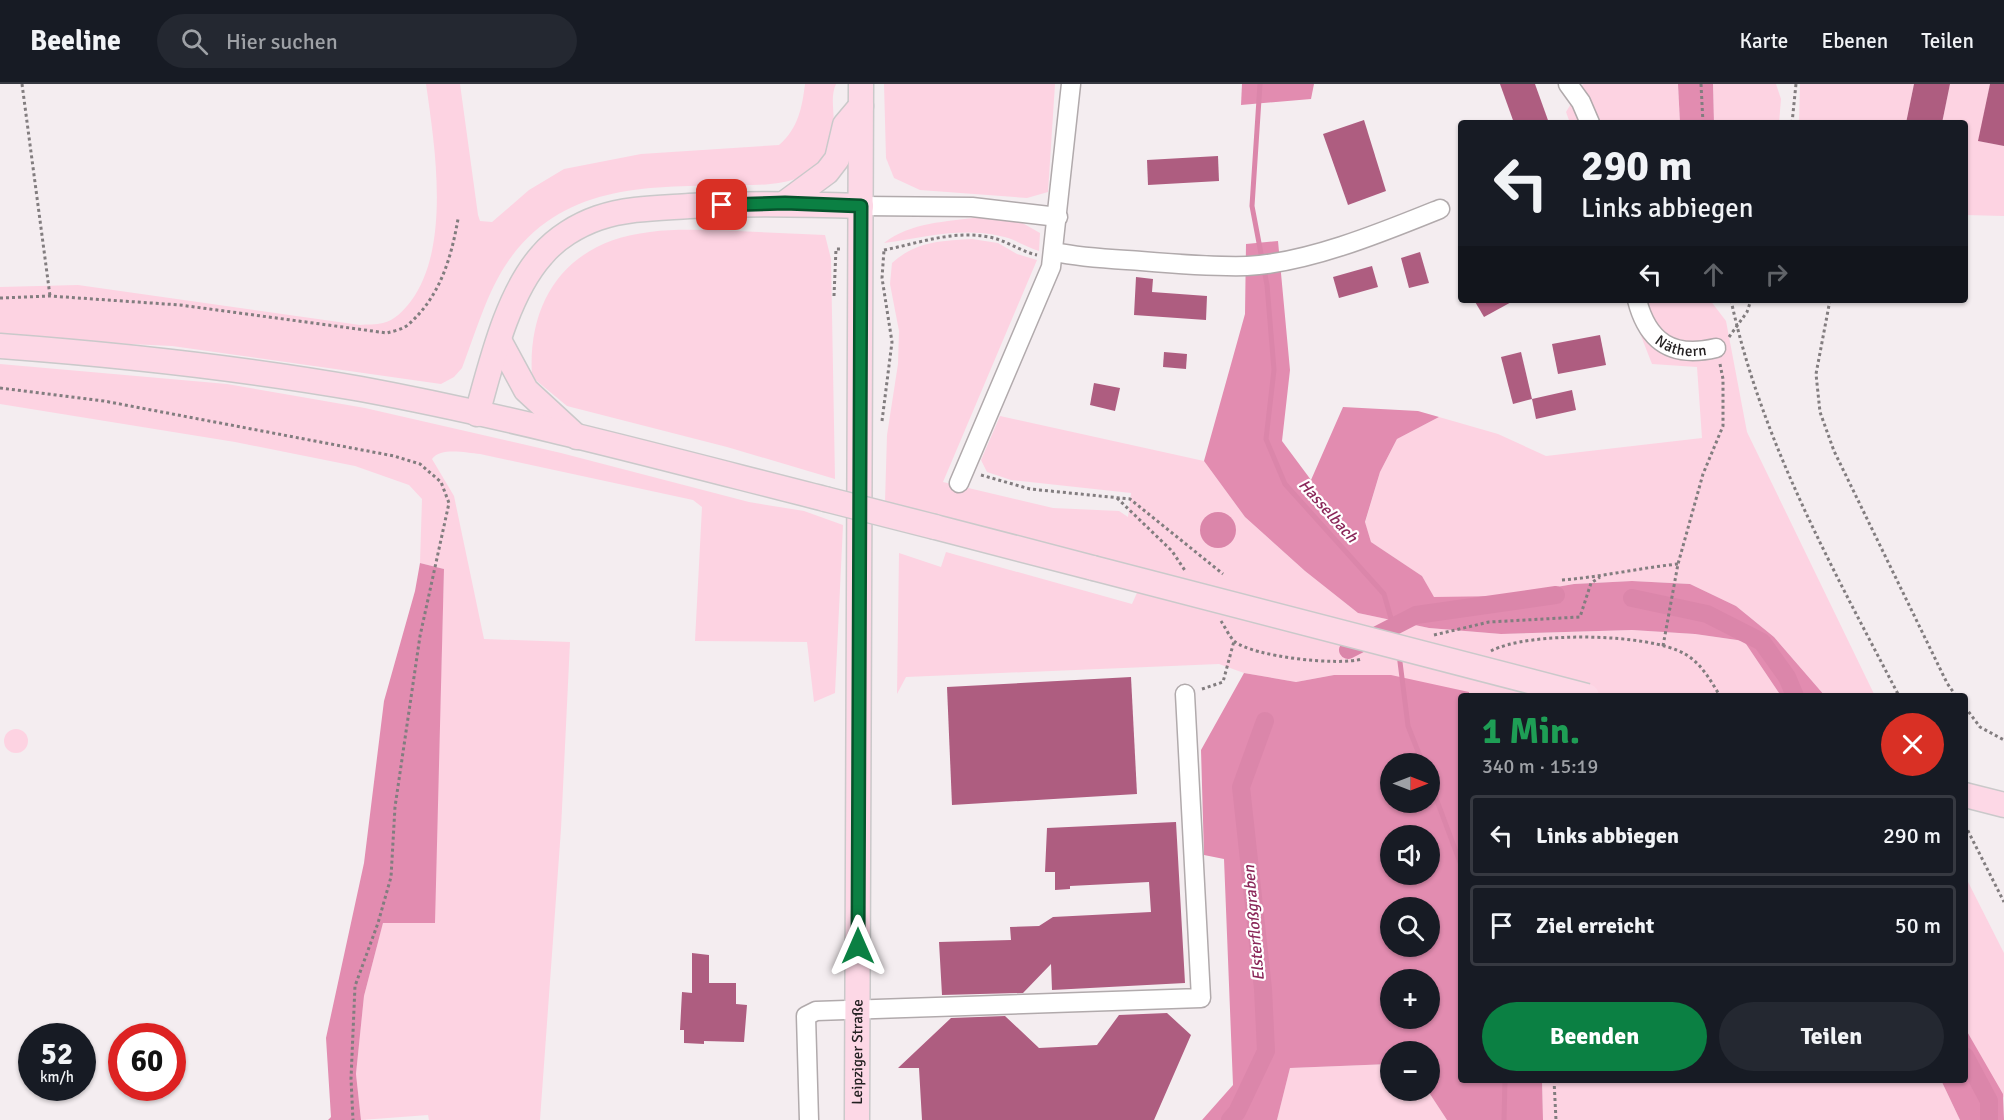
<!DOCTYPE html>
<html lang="de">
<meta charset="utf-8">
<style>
body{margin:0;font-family:Signika,sans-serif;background:#242831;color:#f1f3f6;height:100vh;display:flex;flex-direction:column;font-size:22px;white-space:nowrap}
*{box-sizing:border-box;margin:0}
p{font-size:20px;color:#9ea1a6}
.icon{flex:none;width:33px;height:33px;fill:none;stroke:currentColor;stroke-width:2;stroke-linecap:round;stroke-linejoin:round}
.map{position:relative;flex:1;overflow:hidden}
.panel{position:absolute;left:1458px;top:609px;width:510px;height:390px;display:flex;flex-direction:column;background:#171b24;border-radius:6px;box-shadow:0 2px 4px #0004}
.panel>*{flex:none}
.banner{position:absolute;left:1458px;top:36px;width:510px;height:183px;border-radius:6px;box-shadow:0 2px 4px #0004;background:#171b24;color:#f1f3f6;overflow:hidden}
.needle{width:39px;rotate:90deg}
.tools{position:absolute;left:1380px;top:669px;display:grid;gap:12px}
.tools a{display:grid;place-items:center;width:60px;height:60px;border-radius:50%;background:#171b24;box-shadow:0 2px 4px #0004;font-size:30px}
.speed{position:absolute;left:18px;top:939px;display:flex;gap:12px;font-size:30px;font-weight:700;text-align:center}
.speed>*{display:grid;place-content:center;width:78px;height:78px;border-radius:50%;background:#171b24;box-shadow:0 2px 4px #0004;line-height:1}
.speed small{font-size:15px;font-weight:400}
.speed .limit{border:9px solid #d22;background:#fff;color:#111}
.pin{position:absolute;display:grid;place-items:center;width:51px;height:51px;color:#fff;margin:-26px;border-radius:12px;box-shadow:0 3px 9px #0006}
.me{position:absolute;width:66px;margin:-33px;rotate:0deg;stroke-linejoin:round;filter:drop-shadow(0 0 4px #0008)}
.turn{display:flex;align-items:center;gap:21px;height:126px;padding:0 24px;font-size:27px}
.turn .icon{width:78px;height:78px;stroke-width:2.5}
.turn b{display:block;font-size:42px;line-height:51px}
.lanes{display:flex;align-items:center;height:57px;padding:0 24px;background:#0003;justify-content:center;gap:30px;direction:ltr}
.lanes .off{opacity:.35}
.round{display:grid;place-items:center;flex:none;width:63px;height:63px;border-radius:32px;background:#242831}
.overview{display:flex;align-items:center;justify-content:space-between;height:102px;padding:0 24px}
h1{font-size:36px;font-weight:800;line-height:45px;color:#1e9e55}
.cta{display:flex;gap:12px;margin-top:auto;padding:12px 24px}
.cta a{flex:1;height:69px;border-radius:36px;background:#0b8043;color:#fff;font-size:24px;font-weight:800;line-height:69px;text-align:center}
.cta a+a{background:#242831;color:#f1f3f6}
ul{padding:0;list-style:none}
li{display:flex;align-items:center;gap:18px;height:81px;margin:0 12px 9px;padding:0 12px;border:3px solid #363941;border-radius:6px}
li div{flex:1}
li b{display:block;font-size:22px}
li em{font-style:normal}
header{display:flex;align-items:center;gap:36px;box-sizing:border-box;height:84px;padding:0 30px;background:#171b24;border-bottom:2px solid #363941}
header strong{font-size:28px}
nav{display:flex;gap:33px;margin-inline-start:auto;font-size:21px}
.search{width:420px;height:54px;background:#242831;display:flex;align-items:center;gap:15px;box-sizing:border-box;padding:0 21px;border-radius:33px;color:#9ea1a6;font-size:22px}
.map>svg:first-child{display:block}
</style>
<header>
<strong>Beeline</strong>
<div class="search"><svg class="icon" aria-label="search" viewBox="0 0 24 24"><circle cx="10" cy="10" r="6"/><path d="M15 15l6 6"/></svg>Hier suchen</div>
<nav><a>Karte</a><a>Ebenen</a><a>Teilen</a></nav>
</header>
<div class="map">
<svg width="2004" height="1036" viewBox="0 0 2004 1036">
<rect width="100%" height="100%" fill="#f4edf0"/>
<g fill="#fdd3e2">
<path d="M426,0h34l18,131 2,6 12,1 37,-32 35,-21 77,-15 138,-9c19,-16 23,-37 26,-61h31c-10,21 9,48 -15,78 -20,24 -56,23 -85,23 -85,2 -171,-3 -227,75 -22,31 -33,72 -47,108l-8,9 -13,7 -269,-38 -172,-8v-51l78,-2 282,40c7,-1 16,0 23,-2 11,-2 21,-13 28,-22 40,-54 24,-154 15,-217z"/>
<polygon points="884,0 1055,0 1048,108 1027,114 920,106 894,94 886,74"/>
<polygon points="1583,0 1678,0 1680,39 1570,39 1566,28"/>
<polygon points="1713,0 1776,0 1781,15 1779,39 1714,39"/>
<polygon points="1800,0 1914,0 1906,39 1799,39"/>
<polygon points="1950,0 1990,0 1979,57 2004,62 2004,132 1965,131 1965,39 1942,39"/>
<path d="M979,133l40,4 21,12 -1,18c-13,-4 -26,-13 -39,-15 -41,-9 -76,2 -116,7 27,-21 62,-21 95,-26z"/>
<path d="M715,146l110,5 6,24 4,220 -108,-32 -160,-41 -35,-29c-5,-80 37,-136 118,-145 21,-3 43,-2 65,-2z"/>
<path d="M972,155l26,4 19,11 20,6 -94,222 110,26 66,3 9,6 3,-24 -120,-13 -24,-8 -6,-12 19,-44 204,45 41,56 60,54 53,42 71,15 72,6 131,-4 63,4 49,7 37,55h-312v-3l-135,-18 -38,7 -52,-9 -25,-9 -313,13 -9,17 2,-141 42,14 5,-15 186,52 15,-34 -262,-68 2,-67 11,-71 1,-33 -9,-47 2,-21c25,-22 48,-22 80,-24z"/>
<polygon points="1627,216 1710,216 1726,237 1747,348 1875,612 1825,612 1774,553 1736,522 1690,500 1632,497 1574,500 1503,512 1434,514 1422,492 1371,458 1365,439 1380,388 1397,355 1439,333 1498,350 1546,372 1702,354 1697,283 1652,280"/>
<path d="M0,280l227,20 138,24 196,45 188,49 55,9 39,14 -8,168 -21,9 -7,-60 -112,-1 7,-134 -9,-7 -213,-46c-14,-1 -39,-7 -48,5l22,37 30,143 86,3 -9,187 -21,291h-111l-1,-5 -67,5 -5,-46 8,-78 19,-73h51l10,-354 -24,-6 2,-64 -13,-14 -54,-19 -120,-24 -235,-38z"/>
<circle cx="16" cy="657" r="12"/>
<polygon points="1965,792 2004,869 2004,1014 1965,944"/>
<polygon points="1390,980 1390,1006 1428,1007 1447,1036 1277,1036 1290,984"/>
<polygon points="1542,996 1941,996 1960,1036 1543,1036"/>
</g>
<g fill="#e28cb0" fill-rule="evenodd">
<polygon points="1242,0 1314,0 1311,15 1241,21"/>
<polygon points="1678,0 1713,0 1714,39 1680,39"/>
<polygon points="1278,157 1290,286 1282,357 1311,396 1343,323 1418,327 1439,333 1397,355 1380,388 1365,438 1371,458 1422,492 1434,513 1503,512 1574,500 1632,497 1690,500 1736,522 1774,553 1825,612 1781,612 1744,557 1695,550 1632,546 1501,550 1429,544 1358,529 1305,487 1245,433 1204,377 1245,230 1246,160"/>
<polygon points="420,479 444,485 435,839 383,839 364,912 356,990 361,1036 328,1036 331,1033 326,954 364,779 384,617 415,507"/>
<path d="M1244,589l52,9 38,-7h57l78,17v4h-8v384h81l1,40h-96l-19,-29 2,-39h-40v12l-100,4 -13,52h-75l31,-35 -9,-226 -20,-4 -3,-105zM1390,680h40v38h-40zM1390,752h40v38h-40zM1390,824h40v38h-40zM1390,896h40v38h-40z"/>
<polygon points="1965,944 2003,1010 2004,1036 1960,1036 1941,996 1965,996"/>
</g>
<circle fill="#db86aa" cx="1218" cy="446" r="18"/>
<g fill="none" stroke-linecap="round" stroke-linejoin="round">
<g stroke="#db86aa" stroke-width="5">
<polyline points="1260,0 1252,122 1267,201 1274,286 1266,355 1285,400 1384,510 1397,555"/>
<polyline points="1399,570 1408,642 1423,680"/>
<polyline points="1430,698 1461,781"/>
<polyline points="1504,1036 1505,996"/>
</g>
<g stroke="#db86aa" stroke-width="18">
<polyline points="1632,514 1707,530 1762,558 1787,593 1795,612"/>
<polyline points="1348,566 1416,531 1556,511"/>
<polyline points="1965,972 1989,1017 1989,1036"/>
<polyline points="1230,1036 1237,1028 1266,967 1263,905 1241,703 1265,637"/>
</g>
</g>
<g fill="#ae5d80">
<polygon points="1500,0 1535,0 1549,39 1514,39"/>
<polygon points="1914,0 1950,0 1942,39 1906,39"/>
<polygon points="1990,0 2004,0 2004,62 1978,57"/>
<polygon points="1364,36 1386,107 1348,121 1323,50"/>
<polygon points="1218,72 1219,97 1148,101 1147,76"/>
<polygon points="1420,168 1429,199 1409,204 1401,174"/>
<polygon points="1372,182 1378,203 1339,214 1333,193"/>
<polygon points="1136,193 1153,195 1152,208 1207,212 1206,236 1134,231"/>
<polygon points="1474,216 1515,216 1484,233"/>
<polygon points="1600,251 1606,281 1558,290 1552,260"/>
<polygon points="1164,268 1187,270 1186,285 1163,283"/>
<polygon points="1521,268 1532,315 1513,320 1501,273"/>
<polygon points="1094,299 1120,304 1115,327 1090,321"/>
<polygon points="1572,306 1576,326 1536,335 1532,315"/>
<polygon points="1131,593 1137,710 952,721 947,603"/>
<polygon points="1176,738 1185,899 1052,906 1051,880 1023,909 942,911 939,858 1011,856 1010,843 1039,842 1053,833 1151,828 1149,798 1070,802 1070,805 1055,806 1055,788 1045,788 1047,744"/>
<polygon points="692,869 709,871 709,899 736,899 736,920 747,921 744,958 704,957 704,960 684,959 684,946 680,946 682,908 692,909"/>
<polygon points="1167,929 1191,951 1154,1036 922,1036 919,984 898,984 951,934 1005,932 1039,964 1097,961 1119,931"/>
</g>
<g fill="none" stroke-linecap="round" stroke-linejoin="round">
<g stroke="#b1aaac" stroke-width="21">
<g id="minor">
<polyline points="1568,0 1581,18 1590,39"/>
<polyline points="861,122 972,123 1058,133"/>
<path d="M1055,168c28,6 57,7 86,9 35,3 71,6 106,5 61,-3 136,-34 193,-57"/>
<path id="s1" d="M1637,216c11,43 36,58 79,48"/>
<polyline points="959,399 1051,183 1071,0"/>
<polyline points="809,1036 806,932 816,927 1201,914 1185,610"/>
</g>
</g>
<g stroke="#cac9ca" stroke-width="27">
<g id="major">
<polyline points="785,119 827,88 837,75 845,41 861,22"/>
<polyline points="500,258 526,306 577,353"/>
<path d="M0,262c121,9 241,22 361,43 156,29 310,71 464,110"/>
<path d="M477,330c14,-50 30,-120 65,-159 14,-17 36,-30 56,-37 29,-10 61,-10 91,-12 57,-3 115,-2 172,0"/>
<polyline points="935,443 1093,484"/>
<polyline points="1965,711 2004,721"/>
<path id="s2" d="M857,1036l4,-1036"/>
</g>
</g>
<g stroke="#827d7f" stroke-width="3" stroke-dasharray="3 3" stroke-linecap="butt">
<polyline points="22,0 50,212"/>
<polyline points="1701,0 1703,39"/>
<polyline points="1792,39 1796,0"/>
<path d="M884,166c36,-7 68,-20 105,-13 17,3 30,14 48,18"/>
<polyline points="834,212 836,165 842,165"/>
<path d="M0,214l50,-2 130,9 207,28c7,-2 17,-4 22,-9 31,-28 42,-65 49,-105"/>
<path d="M1731,216c30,141 102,269 168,396"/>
<polyline points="1830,216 1816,290 1820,328 1834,367 1947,599 1956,612"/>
<polyline points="1729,253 1747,228 1751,216"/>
<polyline points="0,304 104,317 394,372 420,380 441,398 449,419 420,552 395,723 391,793 378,839 355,902 351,995 353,1036"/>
<polyline points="882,337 892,258 882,194 884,166"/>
<polyline points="981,391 1030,405 1130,415 1223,490"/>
<polyline points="1117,414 1172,467 1186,488"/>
<path d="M1562,496c39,-3 77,-12 116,-16"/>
<path d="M1221,537c4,6 8,15 13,20 19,16 105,25 128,18"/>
<polyline points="1434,551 1489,538 1580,533 1591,499 1600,493"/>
<polyline points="1663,562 1678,480 1703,390 1723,342 1723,295 1720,280"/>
<path d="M1491,567c37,-20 159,-18 194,3 16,9 26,27 35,42"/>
<polyline points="1202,605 1223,598 1234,557"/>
<polyline points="1965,623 1980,643 2004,656"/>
<polyline points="1965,741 2004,818"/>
<polyline points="1554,996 1556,1036"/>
</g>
<use href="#minor" stroke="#fff" stroke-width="18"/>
<use href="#major" stroke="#fdd8e6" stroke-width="24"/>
<g stroke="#cac9ca" stroke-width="27" stroke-linecap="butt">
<g id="major-bridge">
<polyline points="825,415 935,443"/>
<polyline points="1093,484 1587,612"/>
</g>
</g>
<use href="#major-bridge" stroke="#fdd8e6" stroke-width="24"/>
</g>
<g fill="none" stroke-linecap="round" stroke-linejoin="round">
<g stroke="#07532c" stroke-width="15">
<polyline id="route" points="722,121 785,119 861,122 858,862"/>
</g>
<use href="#route" stroke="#0b8043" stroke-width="10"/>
</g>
<g text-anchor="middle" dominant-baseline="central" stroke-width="4.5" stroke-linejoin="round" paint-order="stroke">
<g font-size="15" fill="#232021" stroke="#fff">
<text stroke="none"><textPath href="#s1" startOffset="70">Näthern</textPath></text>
<text stroke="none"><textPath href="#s2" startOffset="68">Leipziger Straße</textPath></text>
</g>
<g font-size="16" font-style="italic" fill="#8b285a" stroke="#fff">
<text transform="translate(1328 427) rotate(48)">Hasselbach</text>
<text transform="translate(1254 839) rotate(-95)">Elsterfloßgraben</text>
</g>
</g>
</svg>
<div class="tools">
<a><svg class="needle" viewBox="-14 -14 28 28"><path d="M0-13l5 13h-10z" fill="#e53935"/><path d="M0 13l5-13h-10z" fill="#9ea1a6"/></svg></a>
<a><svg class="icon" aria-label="sound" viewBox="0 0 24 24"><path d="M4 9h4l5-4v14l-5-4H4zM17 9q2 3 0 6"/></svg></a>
<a><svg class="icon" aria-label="search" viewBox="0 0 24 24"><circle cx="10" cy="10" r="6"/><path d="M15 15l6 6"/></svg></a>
<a>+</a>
<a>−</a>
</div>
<div class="speed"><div>52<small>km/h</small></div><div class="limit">60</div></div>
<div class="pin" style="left:722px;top:121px;background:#d93025"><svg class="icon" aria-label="arrive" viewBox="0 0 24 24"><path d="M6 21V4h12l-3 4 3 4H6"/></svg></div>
<svg class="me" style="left:858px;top:862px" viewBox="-20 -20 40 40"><path d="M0-17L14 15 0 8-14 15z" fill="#0b8043" stroke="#fff" stroke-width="4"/></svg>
<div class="banner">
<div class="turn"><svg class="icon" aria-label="left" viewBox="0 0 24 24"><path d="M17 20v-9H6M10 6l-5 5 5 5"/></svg><div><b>290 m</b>Links abbiegen</div></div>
<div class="lanes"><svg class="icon" aria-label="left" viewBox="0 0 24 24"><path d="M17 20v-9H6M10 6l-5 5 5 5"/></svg><svg class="icon off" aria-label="ahead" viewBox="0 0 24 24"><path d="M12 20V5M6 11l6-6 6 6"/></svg><svg class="icon off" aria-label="right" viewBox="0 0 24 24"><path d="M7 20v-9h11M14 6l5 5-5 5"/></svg></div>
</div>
<section class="panel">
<div class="overview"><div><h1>1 Min.</h1><p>340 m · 15:19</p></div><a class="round" style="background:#d93025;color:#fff"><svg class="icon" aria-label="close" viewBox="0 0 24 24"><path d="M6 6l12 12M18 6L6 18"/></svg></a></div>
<ul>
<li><svg class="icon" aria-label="left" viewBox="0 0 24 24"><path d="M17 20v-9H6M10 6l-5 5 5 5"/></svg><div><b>Links abbiegen</b></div><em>290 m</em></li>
<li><svg class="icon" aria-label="arrive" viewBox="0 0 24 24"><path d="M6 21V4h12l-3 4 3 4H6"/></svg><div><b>Ziel erreicht</b></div><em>50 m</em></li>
</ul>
<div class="cta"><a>Beenden</a><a>Teilen</a></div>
</section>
</div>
